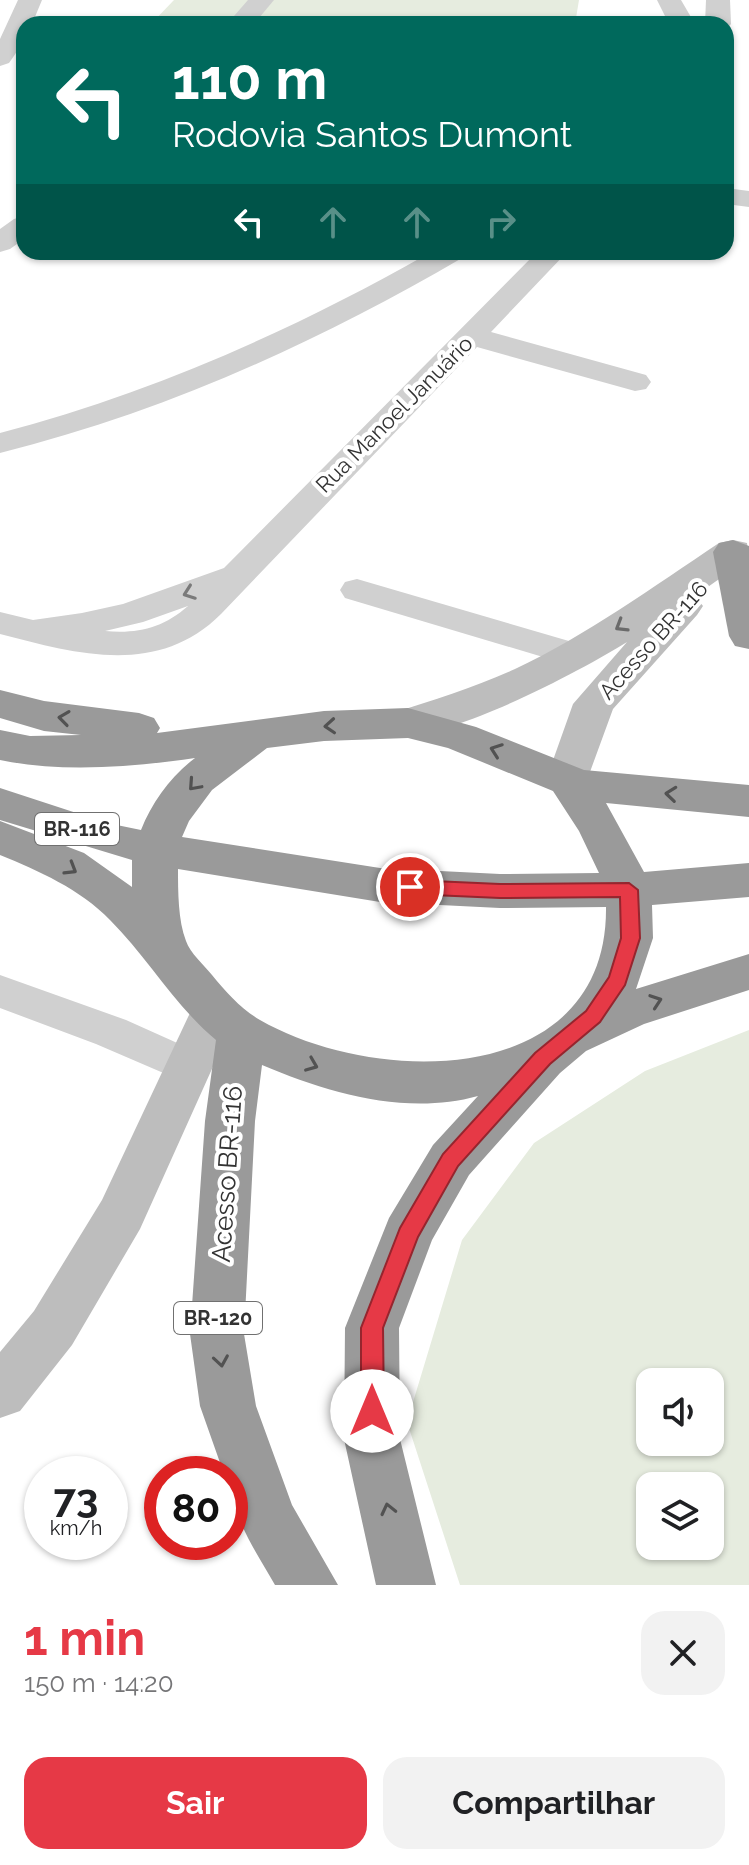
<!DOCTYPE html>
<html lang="pt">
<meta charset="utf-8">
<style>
body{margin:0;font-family:Raleway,sans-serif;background:#f2f2f2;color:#202124;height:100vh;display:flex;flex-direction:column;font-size:30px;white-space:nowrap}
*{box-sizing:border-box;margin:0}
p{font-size:26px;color:#757577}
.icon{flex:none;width:44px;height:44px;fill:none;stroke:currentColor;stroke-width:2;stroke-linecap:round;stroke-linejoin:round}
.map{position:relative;height:1585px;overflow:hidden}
.panel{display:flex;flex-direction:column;background:#fff;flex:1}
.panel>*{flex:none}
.guide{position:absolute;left:16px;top:16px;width:718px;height:244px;border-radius:24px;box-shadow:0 2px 6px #0004;background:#00695c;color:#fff;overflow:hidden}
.fabs{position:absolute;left:636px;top:1368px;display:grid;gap:16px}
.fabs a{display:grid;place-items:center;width:88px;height:88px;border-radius:16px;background:#fff;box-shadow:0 2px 6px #0004;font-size:40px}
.speed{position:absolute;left:24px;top:1456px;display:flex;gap:16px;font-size:40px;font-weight:700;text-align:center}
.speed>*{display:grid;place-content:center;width:104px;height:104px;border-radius:50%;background:#fff;box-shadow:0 2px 6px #0004;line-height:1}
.speed small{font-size:20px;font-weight:400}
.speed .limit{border:12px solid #d22;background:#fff;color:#111}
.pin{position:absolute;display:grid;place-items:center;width:68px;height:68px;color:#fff;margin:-34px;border:4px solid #fff;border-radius:50%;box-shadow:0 2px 8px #0007}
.me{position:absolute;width:88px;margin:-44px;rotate:0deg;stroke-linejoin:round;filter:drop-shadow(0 0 6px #0008)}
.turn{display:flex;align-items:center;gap:28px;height:168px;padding:0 24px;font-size:36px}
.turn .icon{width:104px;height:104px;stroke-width:2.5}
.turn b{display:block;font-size:56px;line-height:68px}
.lanes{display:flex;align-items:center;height:76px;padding:0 24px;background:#0003;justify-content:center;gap:40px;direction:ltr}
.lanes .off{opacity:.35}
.round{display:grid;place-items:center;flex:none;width:84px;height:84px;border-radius:24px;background:#f2f2f2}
.overview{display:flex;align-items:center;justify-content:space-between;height:136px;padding:0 24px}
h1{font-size:48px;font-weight:700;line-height:60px;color:#e63946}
.cta{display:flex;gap:16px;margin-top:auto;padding:16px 24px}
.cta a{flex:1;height:92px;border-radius:24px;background:#e63946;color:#fff;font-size:32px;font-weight:700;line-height:92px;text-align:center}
.cta a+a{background:#f2f2f2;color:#202124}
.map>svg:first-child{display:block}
</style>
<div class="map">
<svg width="749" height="1585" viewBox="0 0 749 1585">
<rect width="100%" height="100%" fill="#fff"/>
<g fill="#e6ecdf" fill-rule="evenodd">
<polygon points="174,0 579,0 575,24 151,24"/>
<path d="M749,1030v555h-289l-53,-163 55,-182 72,-97 111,-72zM650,1382h60v60h-60zM650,1486h60v60h-60z"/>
</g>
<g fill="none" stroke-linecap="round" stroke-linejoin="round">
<g fill="#d0d0d0" fill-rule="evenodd">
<path d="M18,0h24l-10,24h-8c0,17 -5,25 -15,39l-9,3v-27z"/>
<polygon points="248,0 274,0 254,24 227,24"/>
<polygon points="657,0 681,0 695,24 669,24"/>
<polygon points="706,0 730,0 731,24 727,29 726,24 705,24"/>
<polygon points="726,188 749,191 749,207 726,204"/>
<polygon points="24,216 24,239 10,249 0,252 0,229 14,219"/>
<path d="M431,252h35l-4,6c-146,85 -298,154 -462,195v-20c152,-40 294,-103 431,-181z"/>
<path d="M537,252h30l-76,80 155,43 5,7 -5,7 -11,2 -158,-44 -256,267c-63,63 -144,40 -221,20v-22l33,8 49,-7 41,-9 101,-36zM188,606c-25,22 -50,28 -83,25l38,-9z"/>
<polygon points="357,579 586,646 591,654 586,662 573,666 345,598 340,590 345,582"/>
<polygon points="0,975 126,1020 204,1055 210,1067 204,1079 189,1084 96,1044 0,1008"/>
</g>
<g fill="#bdbdbd" fill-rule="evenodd">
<path d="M733,540l14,3 2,15 -54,38 8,10 -6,9 -84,94 -30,82 -15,4 -15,-4 -7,-11 27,-76 54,-62c-43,27 -188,105 -234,91l-6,-10 6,-10c41,-13 83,-26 122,-44 72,-34 138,-82 204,-126z"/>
<polygon points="214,992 231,998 238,1011 140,1229 72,1345 20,1411 0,1418 0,1352 34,1311 102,1200 197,998"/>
</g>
<g fill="#9a9a9a" fill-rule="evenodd">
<polygon points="733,540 749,546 749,649 735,646 729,636 713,552 719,543"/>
<path d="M0,690l44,11 95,12 15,5 6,10 -3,5 167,-22 84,-3 68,19 108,43 165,15v32l-143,-14 38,69 105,-9v34l-97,8 1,33 -17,51 113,-35v36l-105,34 -58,27 -26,22 -91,102 -37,65 -33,88 1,111 36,146h-60l-32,-146 1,-111 44,-110 44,-73 45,-49c-72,20 -150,-3 -216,-31l-7,56 -11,213 12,72 36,99 46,80h-63c-20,-35 -45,-70 -45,-111h-6l-24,-68 -10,-72 15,-213 11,-81c-41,-34 -68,-82 -106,-120 -30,-31 -71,-49 -110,-65v-34l84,32 48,34v-27l-132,-40v-32l107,35 34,7c11,-28 30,-54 54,-72 -62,9 -133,15 -195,2v-30l30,6 51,-1 -37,-4 -44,-13zM408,738l40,10 105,43 26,40 20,42 -99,1 -120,-6 -198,-31 7,-16 23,-31 55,-42 57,-7zM178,869l202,33 120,6 106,-1c2,181 -229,180 -346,113 -19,-11 -34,-28 -48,-45 -8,-10 -22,-22 -26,-34 -8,-20 -8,-50 -8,-72z"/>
</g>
</g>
<defs><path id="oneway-chevron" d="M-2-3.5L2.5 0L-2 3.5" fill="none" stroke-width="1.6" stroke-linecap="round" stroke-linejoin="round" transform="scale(2)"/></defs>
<use stroke="#7a7a7a" href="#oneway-chevron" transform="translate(189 593) rotate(160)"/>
<use stroke="#6a6a6a" href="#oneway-chevron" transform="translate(621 626) rotate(149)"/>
<g stroke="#525252">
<use href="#oneway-chevron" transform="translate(64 718) rotate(-172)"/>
<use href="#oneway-chevron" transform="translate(330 726) rotate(176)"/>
<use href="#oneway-chevron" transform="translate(496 750) rotate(-160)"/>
<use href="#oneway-chevron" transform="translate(194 785) rotate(132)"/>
<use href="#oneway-chevron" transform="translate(671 794) rotate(-174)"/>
<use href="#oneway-chevron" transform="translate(71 869) rotate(31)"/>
<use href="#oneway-chevron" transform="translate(656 1001) rotate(-19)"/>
<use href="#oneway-chevron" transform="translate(312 1065) rotate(22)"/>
<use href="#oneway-chevron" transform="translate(221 1361) rotate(81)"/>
<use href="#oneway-chevron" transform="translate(388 1509) rotate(-103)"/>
</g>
<polygon fill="#e63946" stroke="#96252e" stroke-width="2" points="410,880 500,884 629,883 638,890 640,938 625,985 600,1022 550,1064 458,1166 418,1237 383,1328 384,1411 380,1419 372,1422 364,1419 361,1411 361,1328 400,1228 443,1154 535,1053 586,1011 609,977 621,938 620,897 500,898 410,894 401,887"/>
<g text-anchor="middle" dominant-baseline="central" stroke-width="8" stroke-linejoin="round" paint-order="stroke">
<g fill="#fff" stroke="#707070" stroke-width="2">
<rect x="35" y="813" width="84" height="32" rx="6"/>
<rect x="174" y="1302" width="88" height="32" rx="6"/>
</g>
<g font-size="20" font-weight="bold" fill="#333">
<text x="77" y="829">BR-116</text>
<text x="218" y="1318">BR-120</text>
</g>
<g font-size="22" fill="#333" stroke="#fff">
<text transform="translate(394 414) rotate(-45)">Rua Manoel Januário</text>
<text transform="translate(653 640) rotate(-48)">Acesso BR-116</text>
</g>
<g font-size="26" fill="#333" stroke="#fff">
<text transform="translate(227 1174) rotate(-86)">Acesso BR-116</text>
</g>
</g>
</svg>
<div class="fabs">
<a><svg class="icon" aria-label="sound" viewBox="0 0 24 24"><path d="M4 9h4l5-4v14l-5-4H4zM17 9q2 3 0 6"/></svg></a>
<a><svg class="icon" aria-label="layers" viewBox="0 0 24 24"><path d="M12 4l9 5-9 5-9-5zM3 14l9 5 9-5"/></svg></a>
</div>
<div class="speed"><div>73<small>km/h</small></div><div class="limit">80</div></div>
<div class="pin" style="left:410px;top:887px;background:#d93025"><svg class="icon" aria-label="arrive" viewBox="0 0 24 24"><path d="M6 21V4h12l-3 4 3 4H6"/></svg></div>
<svg class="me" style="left:372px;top:1411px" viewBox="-20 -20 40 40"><circle r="19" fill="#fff"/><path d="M0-13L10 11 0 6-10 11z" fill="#e63946"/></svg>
<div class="guide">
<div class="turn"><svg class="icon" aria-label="left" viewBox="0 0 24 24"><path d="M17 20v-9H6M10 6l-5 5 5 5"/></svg><div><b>110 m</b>Rodovia Santos Dumont</div></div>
<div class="lanes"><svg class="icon" aria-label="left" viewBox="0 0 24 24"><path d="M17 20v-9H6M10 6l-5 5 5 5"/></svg><svg class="icon off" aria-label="ahead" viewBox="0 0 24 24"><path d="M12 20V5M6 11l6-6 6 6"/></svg><svg class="icon off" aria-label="ahead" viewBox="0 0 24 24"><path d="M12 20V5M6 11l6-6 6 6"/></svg><svg class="icon off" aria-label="right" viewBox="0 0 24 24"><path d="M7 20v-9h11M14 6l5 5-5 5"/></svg></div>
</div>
</div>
<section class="panel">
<div class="overview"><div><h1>1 min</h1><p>150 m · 14:20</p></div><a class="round"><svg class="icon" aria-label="close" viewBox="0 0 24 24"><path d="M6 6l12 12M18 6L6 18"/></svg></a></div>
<div class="cta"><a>Sair</a><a>Compartilhar</a></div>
</section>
